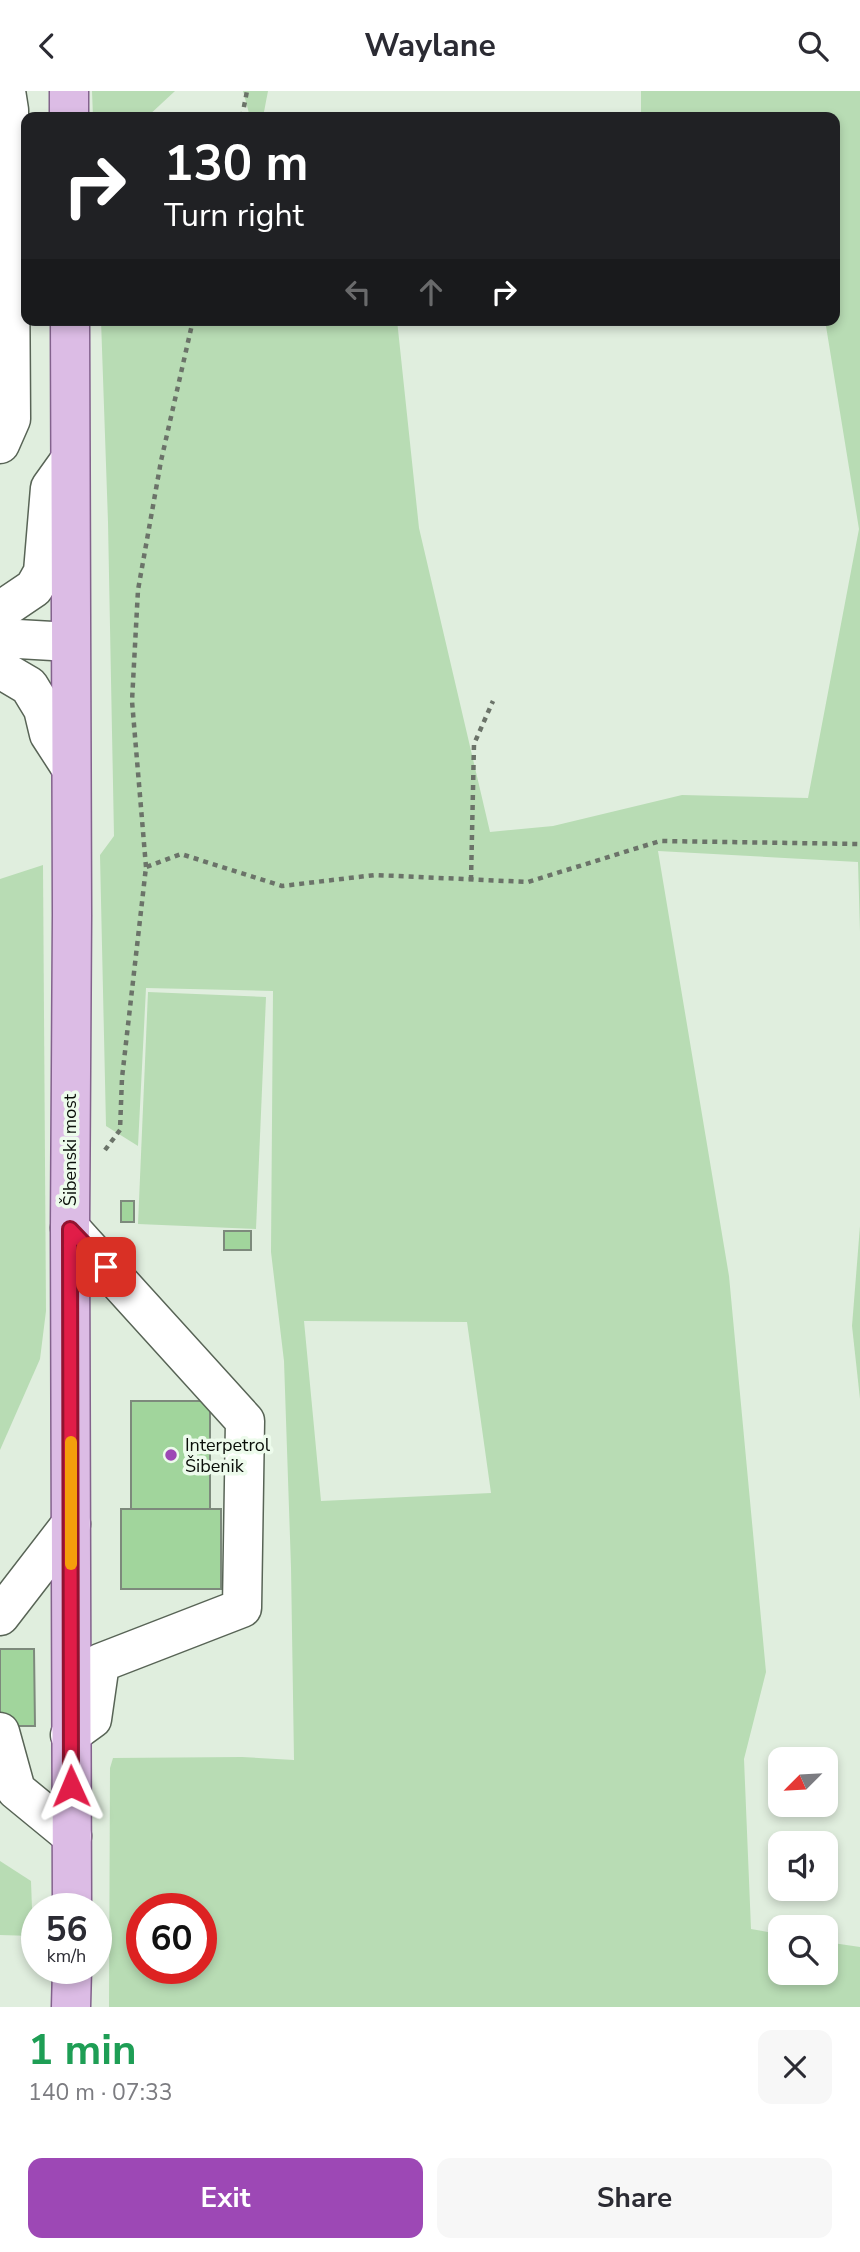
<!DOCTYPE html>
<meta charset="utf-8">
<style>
body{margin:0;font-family:"Nunito Sans",sans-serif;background:#f7f7f7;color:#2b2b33;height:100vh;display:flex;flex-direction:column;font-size:26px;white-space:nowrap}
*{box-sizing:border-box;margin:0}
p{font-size:23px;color:#7c7c81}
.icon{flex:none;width:38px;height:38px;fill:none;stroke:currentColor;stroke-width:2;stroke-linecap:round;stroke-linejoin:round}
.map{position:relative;height:1916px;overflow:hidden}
.side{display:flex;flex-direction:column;background:#fff;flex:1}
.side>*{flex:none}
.hud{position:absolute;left:21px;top:21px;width:819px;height:214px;border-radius:14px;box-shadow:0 4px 10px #0003;background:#202124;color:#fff;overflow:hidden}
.needle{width:46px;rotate:246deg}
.fabs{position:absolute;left:768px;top:1656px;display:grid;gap:14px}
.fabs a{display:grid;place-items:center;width:70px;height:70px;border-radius:14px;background:#fff;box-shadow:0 4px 10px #0003;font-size:35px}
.speed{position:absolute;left:21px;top:1802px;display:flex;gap:14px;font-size:35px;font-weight:700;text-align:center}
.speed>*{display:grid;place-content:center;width:91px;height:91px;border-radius:50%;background:#fff;box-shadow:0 4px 10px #0003;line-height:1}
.speed small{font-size:18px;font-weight:400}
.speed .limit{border:10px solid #d22;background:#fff;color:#111}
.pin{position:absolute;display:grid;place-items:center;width:60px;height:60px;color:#fff;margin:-30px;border-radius:14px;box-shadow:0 4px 10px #0006}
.me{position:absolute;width:77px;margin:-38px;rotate:359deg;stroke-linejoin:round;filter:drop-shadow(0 0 5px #0008)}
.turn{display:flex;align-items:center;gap:24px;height:147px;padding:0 28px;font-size:32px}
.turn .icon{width:91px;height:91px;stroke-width:2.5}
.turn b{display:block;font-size:49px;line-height:60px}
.lanes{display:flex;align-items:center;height:66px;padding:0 28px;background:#0003;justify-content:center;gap:35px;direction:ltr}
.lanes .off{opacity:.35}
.round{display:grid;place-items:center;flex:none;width:74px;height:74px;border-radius:14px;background:#f7f7f7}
.head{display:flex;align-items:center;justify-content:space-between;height:119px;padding:0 28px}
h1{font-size:42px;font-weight:700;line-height:52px;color:#1e9e55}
.button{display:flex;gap:14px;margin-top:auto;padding:14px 28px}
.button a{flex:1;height:80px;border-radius:14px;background:#9d48b5;color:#fff;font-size:28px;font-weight:700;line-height:80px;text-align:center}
.button a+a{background:#f7f7f7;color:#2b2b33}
header{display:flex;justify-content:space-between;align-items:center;height:91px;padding:0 28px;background:#fff;font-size:32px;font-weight:700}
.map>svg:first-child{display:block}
</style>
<header><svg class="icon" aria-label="back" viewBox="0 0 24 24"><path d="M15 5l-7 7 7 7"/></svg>Waylane<svg class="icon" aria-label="search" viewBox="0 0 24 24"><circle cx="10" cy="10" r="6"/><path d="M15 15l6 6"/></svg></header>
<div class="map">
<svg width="860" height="1916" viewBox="0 0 860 1916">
<rect width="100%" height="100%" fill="#e0eede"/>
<g fill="#b8dcb4" fill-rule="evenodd">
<polygon points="92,0 175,0 147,26 93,26"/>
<polygon points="243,0 268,0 263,26 250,26"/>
<path d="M641,0h219v841l-2,-70 -200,-11 71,425 37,396 -22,87 7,170 29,5v38h46v-30l34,5v60h-751l1,-239 3,-10 129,-1 52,3 -3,-193 -7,-206 -13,-109 2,-261 -127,-3 -8,158 -32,-20 -6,-271 14,-19 -6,-314 -7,-202h296l22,208 71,304 63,-6 129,-31 126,3 51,-269 -34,-209h10v-203h-194zM304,1230l163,1 24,171 -170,8zM142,1818h59v60h-59z"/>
<polygon points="43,774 46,1220 40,1268 0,1359 0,788"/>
<polygon points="148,901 266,906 256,1138 138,1133"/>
<polygon points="860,1135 860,1308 852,1235"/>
<polygon points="0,1770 31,1790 33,1845 0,1844"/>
</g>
<g fill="#a1d59c" stroke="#7d8a7c" stroke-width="2">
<rect x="121" y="1110" width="13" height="21"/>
<rect x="224" y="1140" width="27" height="19"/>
<rect x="131" y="1310" width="79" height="108"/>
<rect x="121" y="1418" width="100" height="80"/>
<polygon points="0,1558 34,1558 35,1635 0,1635"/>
</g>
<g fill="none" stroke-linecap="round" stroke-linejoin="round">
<g stroke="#586456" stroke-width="41">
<g id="minor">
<polyline points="0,353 11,328 9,19 6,0"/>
<polyline points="0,520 34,497 43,481 50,397 70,369"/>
<polyline points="0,547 70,551"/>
<polyline points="0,578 29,595 43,618 49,643 71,677"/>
<polyline points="70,1137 245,1330 242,1517 100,1572 92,1628 70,1644"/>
<polyline points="0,1525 71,1433"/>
<polyline points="0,1641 16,1699 72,1745"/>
</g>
</g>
<g stroke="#83628d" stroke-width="41">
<g id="major">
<polyline points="69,0 69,26"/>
<polyline points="70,229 72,824 70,1137 72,1818"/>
<polyline points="71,1916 72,1878"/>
</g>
</g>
<g stroke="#6b7369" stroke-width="4.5" stroke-dasharray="5 5" stroke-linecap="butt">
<polyline points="242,26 247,0"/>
<polyline points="146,776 132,610 138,499 161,370 193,229"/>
<polyline points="471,789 474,653 493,610"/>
<polyline points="105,1059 120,1039 122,987 146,776 181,763 282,795 375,784 528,791 660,750 860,753"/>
</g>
<use href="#minor" stroke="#fff" stroke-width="38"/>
<use href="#major" stroke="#dcbce5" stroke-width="38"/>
</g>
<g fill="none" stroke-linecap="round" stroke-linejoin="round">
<g stroke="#92132f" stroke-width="18">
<polyline id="route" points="71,1695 70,1138 106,1176"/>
</g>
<use href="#route" stroke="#e11d48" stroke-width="12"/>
<polyline stroke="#f59e0b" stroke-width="12" points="71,1473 71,1351"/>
</g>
<circle fill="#9d48b5" stroke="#edfbec" stroke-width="2.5" cx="171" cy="1364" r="7"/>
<g text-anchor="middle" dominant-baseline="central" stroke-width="7" stroke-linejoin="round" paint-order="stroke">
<g font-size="18" fill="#0a0e09" stroke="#edfbec">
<text transform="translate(70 1059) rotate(-90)">Šibenski most</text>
</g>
<g font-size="18" fill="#0a0e09" stroke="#edfbec" text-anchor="start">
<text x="185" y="1354">Interpetrol<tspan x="185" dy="21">Šibenik</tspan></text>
</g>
</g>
</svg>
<div class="fabs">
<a><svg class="needle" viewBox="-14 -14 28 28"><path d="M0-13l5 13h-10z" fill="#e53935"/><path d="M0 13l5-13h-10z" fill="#7c7c81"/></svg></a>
<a><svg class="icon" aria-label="sound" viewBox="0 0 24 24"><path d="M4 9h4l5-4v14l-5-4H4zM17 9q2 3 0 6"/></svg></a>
<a><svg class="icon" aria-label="search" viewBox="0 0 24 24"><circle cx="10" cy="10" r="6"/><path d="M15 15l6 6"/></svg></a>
</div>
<div class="speed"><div>56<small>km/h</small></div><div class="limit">60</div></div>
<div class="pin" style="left:106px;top:1176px;background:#d93025"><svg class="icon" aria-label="arrive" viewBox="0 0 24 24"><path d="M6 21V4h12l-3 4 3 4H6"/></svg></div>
<svg class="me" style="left:71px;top:1695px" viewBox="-20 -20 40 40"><path d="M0-17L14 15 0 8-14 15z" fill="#e11d48" stroke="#fff" stroke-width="4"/></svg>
<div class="hud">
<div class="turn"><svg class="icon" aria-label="right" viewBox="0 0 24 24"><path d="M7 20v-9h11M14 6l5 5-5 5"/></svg><div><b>130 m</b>Turn right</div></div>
<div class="lanes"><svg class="icon off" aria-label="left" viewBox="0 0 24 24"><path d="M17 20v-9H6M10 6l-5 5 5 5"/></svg><svg class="icon off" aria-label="ahead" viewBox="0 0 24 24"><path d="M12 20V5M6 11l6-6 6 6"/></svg><svg class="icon" aria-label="right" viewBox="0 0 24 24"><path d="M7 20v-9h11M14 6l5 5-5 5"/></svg></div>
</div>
</div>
<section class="side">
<div class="head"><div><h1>1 min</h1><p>140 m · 07:33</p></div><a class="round"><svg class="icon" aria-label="close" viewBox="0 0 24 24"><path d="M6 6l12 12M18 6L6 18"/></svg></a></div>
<div class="button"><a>Exit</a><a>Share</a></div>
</section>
